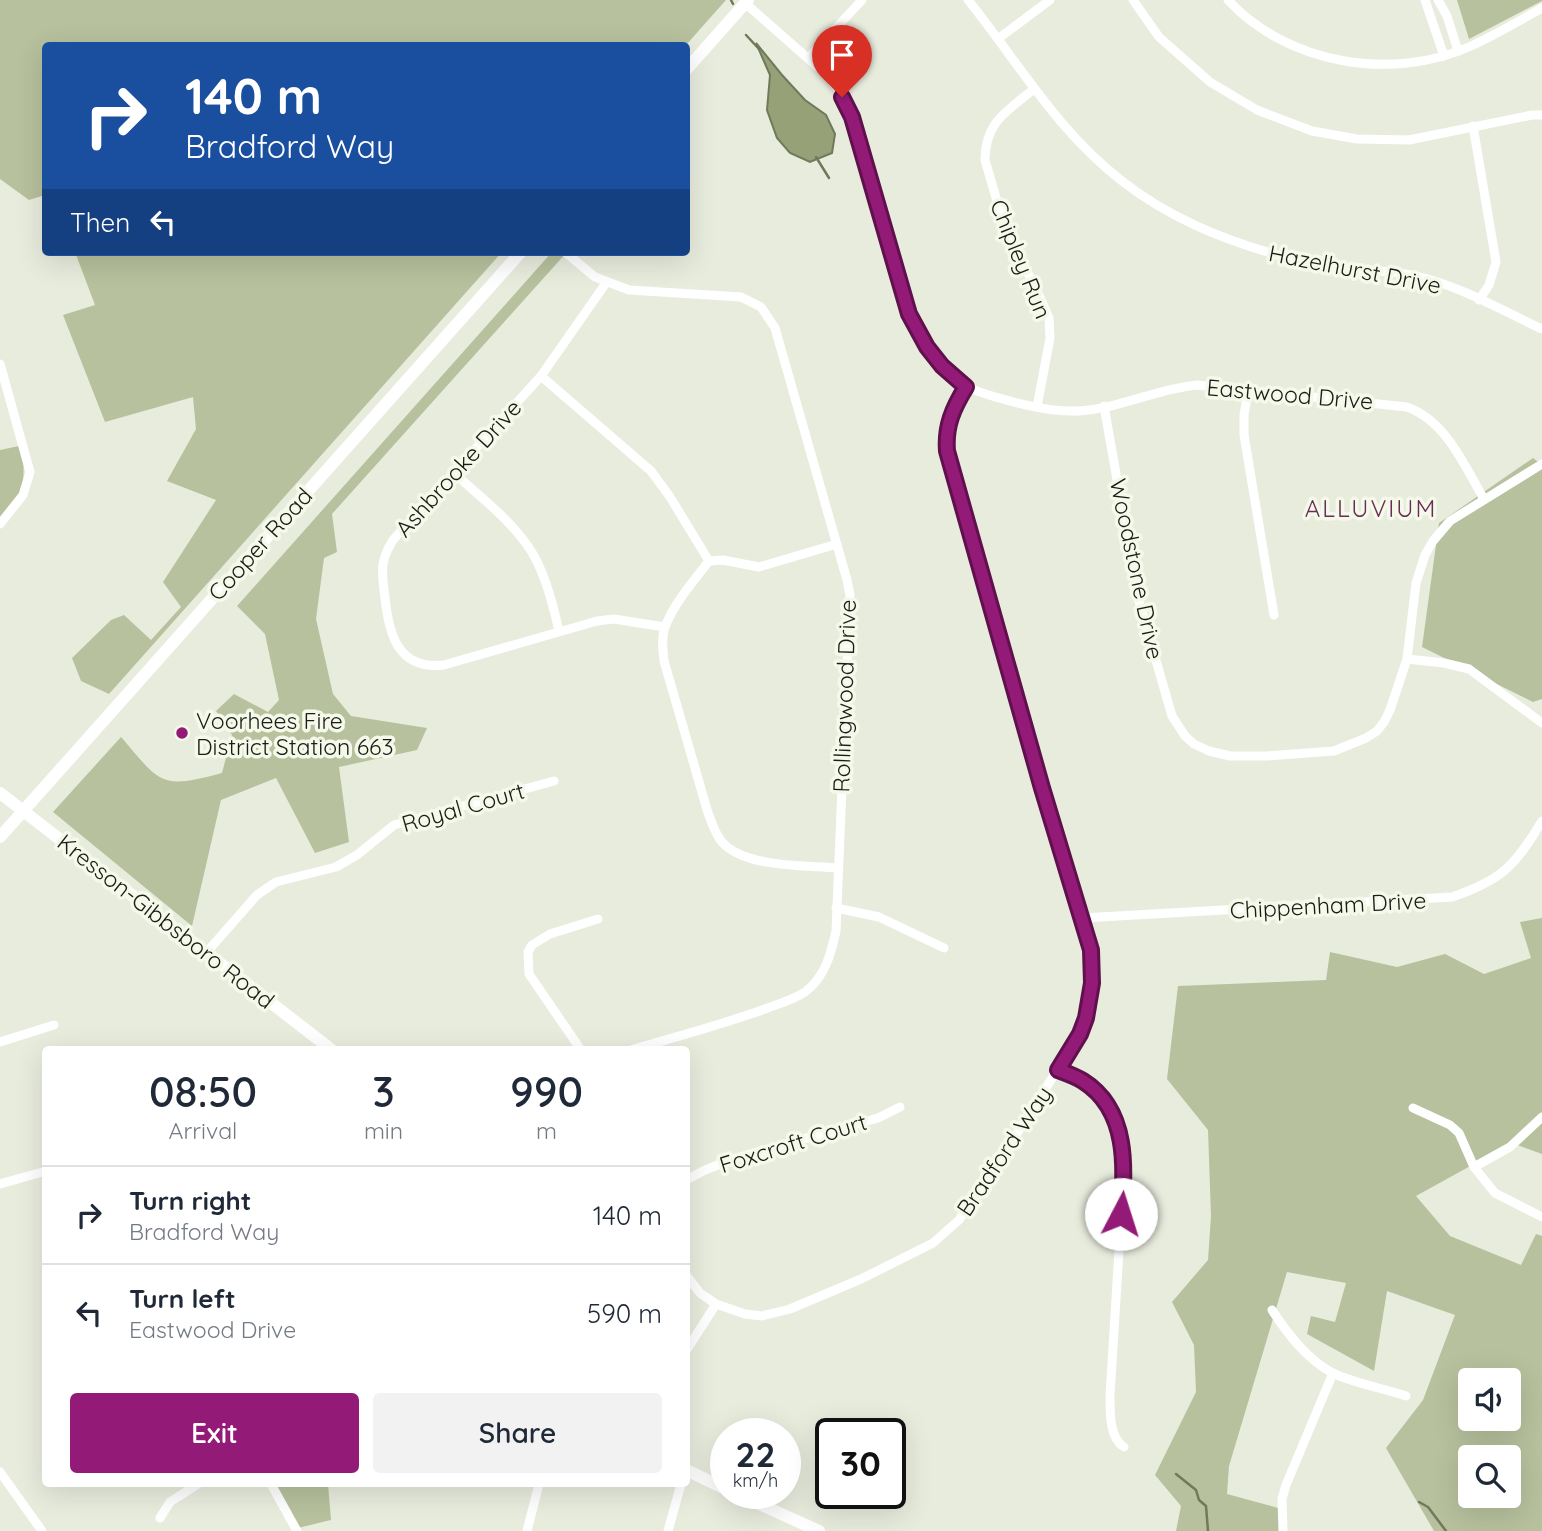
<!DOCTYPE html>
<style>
body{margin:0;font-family:Quicksand,sans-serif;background:#f2f2f3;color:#1f2937;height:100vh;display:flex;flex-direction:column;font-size:26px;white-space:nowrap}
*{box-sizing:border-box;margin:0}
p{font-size:23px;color:#747a83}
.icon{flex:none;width:38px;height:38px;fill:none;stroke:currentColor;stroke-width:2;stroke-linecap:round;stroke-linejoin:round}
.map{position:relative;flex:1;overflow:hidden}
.drawer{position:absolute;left:42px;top:1046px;width:648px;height:441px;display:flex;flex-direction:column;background:#fff;border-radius:7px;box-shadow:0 7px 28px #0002}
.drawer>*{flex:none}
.banner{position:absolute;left:42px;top:42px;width:648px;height:214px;border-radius:7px;box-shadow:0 7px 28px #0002;background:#1a4fa0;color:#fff;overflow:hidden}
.buttons{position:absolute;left:1458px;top:1368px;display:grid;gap:14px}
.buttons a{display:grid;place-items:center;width:63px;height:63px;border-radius:7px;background:#fff;box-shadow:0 7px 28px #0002;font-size:35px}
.speed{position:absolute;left:710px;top:1418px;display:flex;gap:14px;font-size:35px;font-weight:700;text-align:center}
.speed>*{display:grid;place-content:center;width:91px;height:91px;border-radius:50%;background:#fff;box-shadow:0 7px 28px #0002;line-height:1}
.speed small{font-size:18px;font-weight:400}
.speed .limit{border:4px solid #111;border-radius:10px;background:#fff;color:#111}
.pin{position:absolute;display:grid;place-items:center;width:60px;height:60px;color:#fff;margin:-72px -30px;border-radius:50% 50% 50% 0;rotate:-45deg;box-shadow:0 0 7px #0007}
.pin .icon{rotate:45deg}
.me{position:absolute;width:77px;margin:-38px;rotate:5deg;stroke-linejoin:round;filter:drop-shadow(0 0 5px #0008)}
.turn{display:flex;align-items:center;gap:24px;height:147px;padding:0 28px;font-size:32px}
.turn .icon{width:91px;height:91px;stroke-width:2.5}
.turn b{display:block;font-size:49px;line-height:60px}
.then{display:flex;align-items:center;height:66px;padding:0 28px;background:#0003;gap:14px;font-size:26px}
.eta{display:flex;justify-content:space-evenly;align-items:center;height:119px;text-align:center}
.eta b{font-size:42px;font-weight:600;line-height:49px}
.button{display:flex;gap:14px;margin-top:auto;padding:14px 28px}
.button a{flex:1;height:80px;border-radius:7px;background:#931a76;color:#fff;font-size:28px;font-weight:600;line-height:80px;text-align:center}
.button a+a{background:#f2f2f3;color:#1f2937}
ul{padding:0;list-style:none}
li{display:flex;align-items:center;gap:21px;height:98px;padding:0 28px;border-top:2px solid #e0e1e3}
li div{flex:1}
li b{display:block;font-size:26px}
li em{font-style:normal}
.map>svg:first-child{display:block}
</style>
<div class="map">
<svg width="1542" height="1531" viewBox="0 0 1542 1531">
<rect width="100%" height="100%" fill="#e8ecdd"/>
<g fill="#b7c19d" fill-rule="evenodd">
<polygon points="0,0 726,0 686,45 46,46 45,195 29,200 0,179"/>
<polygon points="1457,0 1542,0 1542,1 1469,39"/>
<polygon points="75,252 502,252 109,694 81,681 72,658 111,620 124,615 151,640 181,607 163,582 216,500 167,481 196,429 193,397 105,422 63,315 95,305"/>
<path d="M552,252h15l-235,262 5,38 -13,6 -8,61 17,75 18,22 76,12 -10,22 -78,17 10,75 -34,11 -39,-75 -55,22 -29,126 -139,-114 68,-75c40,46 38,53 101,36l10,-38 -16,-24 18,-17 34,18 11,-12 -14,-66 -28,-28z"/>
<polygon points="24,445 23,497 0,525 0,450"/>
<polygon points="1533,458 1542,465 1542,699 1533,702 1422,647 1439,523"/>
<path d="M1542,918v236l-30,-11 -96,53 34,40 71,29 15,-31 6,2v295h-108l-48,-83 37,-48 32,-85 -68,-24 -13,80 -67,-37 4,-18 24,6 11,-39 -59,-11 -58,194 -2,28 51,14 2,23h-104l5,-25 -26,-31 41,-83 -2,-47 -22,-43 36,-42 3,-44 -3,-86 -41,-51 11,-93 148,-6 4,-28 67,15 48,-13 39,20 47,-16 -11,-36zM1470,1381h38v38h-38zM1470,1458h38v38h-38z"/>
<polygon points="273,1484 328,1484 331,1520 298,1528"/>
</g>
<polygon fill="#96a178" stroke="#71795b" stroke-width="2" points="756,43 782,75 805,100 826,115 835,134 832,153 810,162 790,153 777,138 767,110 770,75"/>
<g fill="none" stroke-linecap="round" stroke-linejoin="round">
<g stroke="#71795b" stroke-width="2.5">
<polyline points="731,0 733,4"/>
<polyline points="746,35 759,49"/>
<polyline points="816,157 829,178"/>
<polyline points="1176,1474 1196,1490 1199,1500 1206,1506 1208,1531"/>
<polyline points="1419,1502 1428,1507 1446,1531"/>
</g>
<g stroke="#fff" stroke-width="9">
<path d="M968,0c51,63 88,130 154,181 46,36 97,57 152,73 17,5 34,10 51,13 32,4 64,2 95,10 42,10 83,34 122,52"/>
<polyline points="1133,0 1159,37 1210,82 1257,110 1312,131 1357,139 1409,140 1532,115 1542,115"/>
<path d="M1228,0c59,64 164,82 243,46 24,-11 48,-25 71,-38"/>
<polyline points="1425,0 1444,56"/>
<polyline points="1438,0 1447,16 1458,51"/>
<path d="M745,3l83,73 11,16 13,25c14,44 25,88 38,132 15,51 28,106 75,136 12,8 31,12 45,16 22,6 45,11 68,10 40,-2 78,-22 119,-26l210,22c39,14 57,58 77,92"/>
<polyline points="999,38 1050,0"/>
<polyline points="808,58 862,0"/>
<path d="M1034,89c-27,22 -49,33 -49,71l23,79 26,45 15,34 1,20 -13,69"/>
<polyline points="1473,126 1496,262 1489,285 1479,300"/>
<path d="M565,252l30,25 34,13 112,7 20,10 14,21 72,252 3,15 -14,336c-5,23 -11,46 -31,61 -12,8 -27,12 -40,17 -44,16 -90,28 -134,41"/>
<path d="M606,283l-65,93 -148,164c-14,22 -11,33 -8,58 4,37 13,72 59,67l153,-44 17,-2 51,8"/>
<polyline points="0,364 30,472 23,495 0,524"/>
<polyline points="541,376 651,471 670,497 709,561"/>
<polyline points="1248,391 1244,415 1244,435 1274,615"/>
<polyline points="1104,406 1138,598 1172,716 1185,736 1194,744 1209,751 1230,756 1267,756 1334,751 1366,738 1377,731 1384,722 1390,710 1407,659 1416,583 1425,555 1433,541 1450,521 1542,464"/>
<path d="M453,472c27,25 60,49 80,82 13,23 20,51 26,77"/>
<path d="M709,561c-15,19 -36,44 -44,66 -4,11 -2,23 -1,34l44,152c4,10 7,21 14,29 23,26 83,23 115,26"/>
<polyline points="709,561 723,560 759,567 837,544"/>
<polyline points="1407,659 1444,663 1469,669 1542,723"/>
<polyline points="836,908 879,917 944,948"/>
<path d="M1082,918l370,-21c50,-17 63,-31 90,-76"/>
<polyline points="206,953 257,895 276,882 336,867 357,855 394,825 554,781"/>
<polyline points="0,1042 54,1025"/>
<polyline points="581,1050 529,974 528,952 532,945 550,934 598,919"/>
<path d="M1058,1070c52,23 61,46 66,100l-14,225c0,16 -1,43 14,52"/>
<polyline points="1413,1108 1450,1125 1459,1133 1474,1167 1495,1193 1542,1217"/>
<polyline points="1474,1167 1510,1147 1542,1117"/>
<polyline points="686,1180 705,1170 733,1159 878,1118 900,1107"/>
<polyline points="0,1184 46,1171"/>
<path d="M686,1275l14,18 16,11 29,10 17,2 28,-7 71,-30 72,-36 26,-23 52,-77 69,-109 10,-32 2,-19 -1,-33 -49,-162 -95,-337c-2,-26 6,-43 19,-64"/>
<path d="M1272,1310c15,23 35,50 61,63 17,9 53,16 73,23"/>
<polyline points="686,1351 716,1304"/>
<polyline points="0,1472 42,1531"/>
<polyline points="271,1484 297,1531"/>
<polyline points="160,1518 170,1502 198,1484"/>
<polyline points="527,1531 539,1484"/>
<polyline points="668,1531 681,1484"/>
<polyline points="1283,1531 1282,1499 1286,1485 1333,1373"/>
</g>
<g stroke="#fff" stroke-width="12">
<polyline points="686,70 748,0"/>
<polyline points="0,793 332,1050"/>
<polyline points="0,837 521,252"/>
<polyline points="686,1470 726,1489"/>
<polyline points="735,1493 819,1531"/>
</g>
</g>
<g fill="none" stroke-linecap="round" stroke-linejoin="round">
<g stroke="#60114d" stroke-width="18">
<path id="route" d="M842,97l10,20 57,197 18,33 15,19 24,21c-13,21 -21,39 -19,64l95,337 49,162 1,33 -6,35 -6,16 -22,36c8,3 17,6 25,11 46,29 42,87 38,133"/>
</g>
<use href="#route" stroke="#931a76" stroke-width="12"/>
</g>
<circle fill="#931a76" stroke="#f5f9ea" stroke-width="2.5" cx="182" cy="733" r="7"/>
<g text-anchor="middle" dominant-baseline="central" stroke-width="7" stroke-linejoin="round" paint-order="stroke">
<g font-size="23" fill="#1b1c17" stroke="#f5f9ea">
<text transform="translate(1021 259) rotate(68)">Chipley Run</text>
<text transform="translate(1355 269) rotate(11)">Hazelhurst Drive</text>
<text transform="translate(1290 394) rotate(5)">Eastwood Drive</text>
<text transform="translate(458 468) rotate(-48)">Ashbrooke Drive</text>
<text transform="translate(260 544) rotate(-48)">Cooper Road</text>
<text transform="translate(1137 569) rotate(78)">Woodstone Drive</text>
<text transform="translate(844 696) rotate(-88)">Rollingwood Drive</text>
<text transform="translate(463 807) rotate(-16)">Royal Court</text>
<text transform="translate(1328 905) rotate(-3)">Chippenham Drive</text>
<text transform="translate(166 921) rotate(38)">Kresson-Gibbsboro Road</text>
<text transform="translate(793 1143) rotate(-17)">Foxcroft Court</text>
<text transform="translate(1004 1151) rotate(-56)">Bradford Way</text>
</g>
<g font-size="23" fill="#1b1c17" stroke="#f5f9ea" text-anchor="start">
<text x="196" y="720">Voorhees Fire<tspan x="196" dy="26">District Station 663</tspan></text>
</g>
<g font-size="24" letter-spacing="2" fill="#692e57" stroke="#f5f9ea">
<text x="1371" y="508">ALLUVIUM</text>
</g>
</g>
</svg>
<div class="buttons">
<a><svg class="icon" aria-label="sound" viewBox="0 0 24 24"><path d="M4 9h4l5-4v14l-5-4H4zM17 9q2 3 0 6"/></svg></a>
<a><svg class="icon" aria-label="search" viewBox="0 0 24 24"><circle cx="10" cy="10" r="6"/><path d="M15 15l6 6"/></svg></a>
</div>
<div class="speed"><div>22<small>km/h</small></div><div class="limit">30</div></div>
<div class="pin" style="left:842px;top:97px;background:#d93025"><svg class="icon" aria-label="arrive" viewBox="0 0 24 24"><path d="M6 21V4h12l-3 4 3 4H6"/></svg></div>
<svg class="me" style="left:1121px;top:1214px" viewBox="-20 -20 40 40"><circle r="19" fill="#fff"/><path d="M0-13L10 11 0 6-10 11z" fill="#931a76"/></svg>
<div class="banner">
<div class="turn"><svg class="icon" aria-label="right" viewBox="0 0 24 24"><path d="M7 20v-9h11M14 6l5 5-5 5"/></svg><div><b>140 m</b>Bradford Way</div></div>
<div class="then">Then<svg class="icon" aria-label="left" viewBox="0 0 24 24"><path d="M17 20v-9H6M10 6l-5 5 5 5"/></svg></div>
</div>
<section class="drawer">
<div class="eta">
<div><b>08:50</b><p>Arrival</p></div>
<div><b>3</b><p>min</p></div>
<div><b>990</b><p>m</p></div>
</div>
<ul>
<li><svg class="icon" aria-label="right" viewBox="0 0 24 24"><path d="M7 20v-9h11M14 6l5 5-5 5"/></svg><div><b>Turn right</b><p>Bradford Way</p></div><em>140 m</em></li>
<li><svg class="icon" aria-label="left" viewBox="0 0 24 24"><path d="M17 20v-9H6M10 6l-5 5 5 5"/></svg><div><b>Turn left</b><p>Eastwood Drive</p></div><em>590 m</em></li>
</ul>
<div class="button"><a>Exit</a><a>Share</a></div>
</section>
</div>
